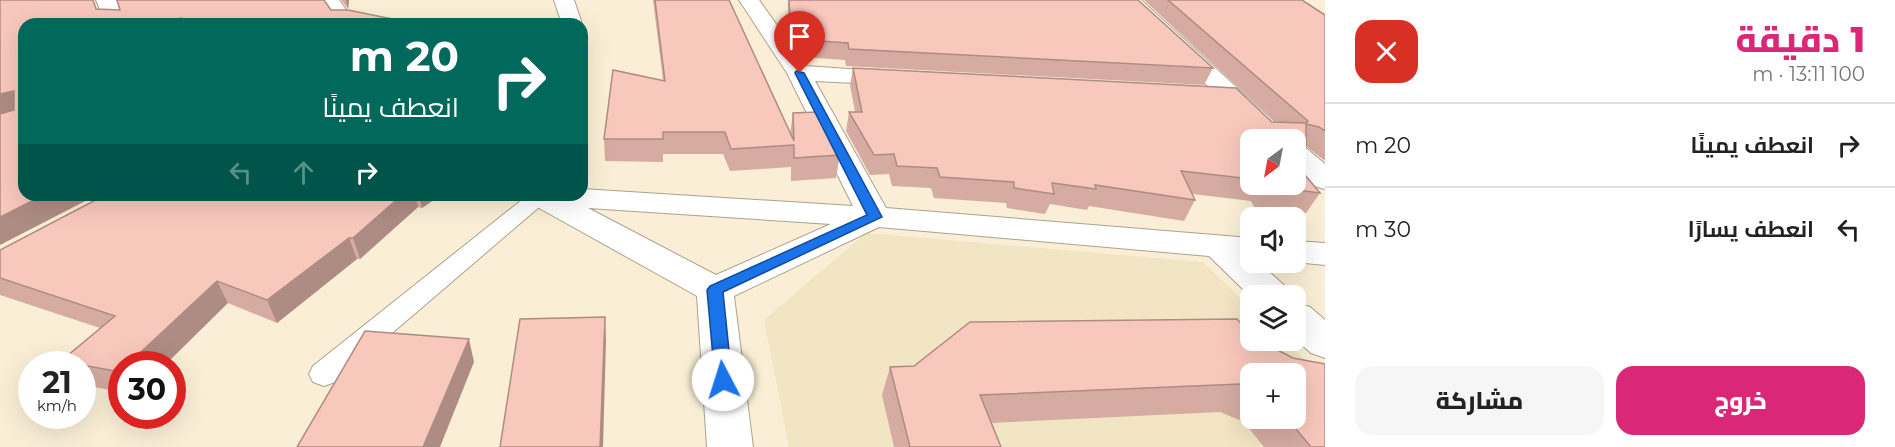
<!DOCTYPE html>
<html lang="ar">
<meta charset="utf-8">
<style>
body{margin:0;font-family:Montserrat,Cairo,sans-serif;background:#f6f6f6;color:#222;direction:rtl;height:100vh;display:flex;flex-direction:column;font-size:22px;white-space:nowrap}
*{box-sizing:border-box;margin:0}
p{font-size:20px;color:#767676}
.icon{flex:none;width:33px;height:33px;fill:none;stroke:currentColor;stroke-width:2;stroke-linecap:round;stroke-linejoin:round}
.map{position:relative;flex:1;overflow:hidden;direction:ltr}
.details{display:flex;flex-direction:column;background:#fff;width:570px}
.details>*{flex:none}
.guide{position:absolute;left:18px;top:18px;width:570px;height:183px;border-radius:18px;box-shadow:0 6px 24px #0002;direction:rtl;background:#00695c;color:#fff;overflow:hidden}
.needle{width:39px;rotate:212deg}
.buttons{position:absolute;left:1240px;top:129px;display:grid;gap:12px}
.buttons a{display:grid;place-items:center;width:66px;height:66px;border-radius:12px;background:#fff;box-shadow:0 6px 24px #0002;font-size:30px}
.speed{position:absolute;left:18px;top:351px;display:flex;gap:12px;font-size:30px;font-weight:700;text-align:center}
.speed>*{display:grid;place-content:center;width:78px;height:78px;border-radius:50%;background:#fff;box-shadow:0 6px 24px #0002;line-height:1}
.speed small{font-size:15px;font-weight:400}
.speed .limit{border:9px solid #d22;background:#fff;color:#111}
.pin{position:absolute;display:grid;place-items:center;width:51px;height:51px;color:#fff;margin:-62px -26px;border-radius:50% 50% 50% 0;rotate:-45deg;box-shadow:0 0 6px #0007}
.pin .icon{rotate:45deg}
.me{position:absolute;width:66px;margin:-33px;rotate:355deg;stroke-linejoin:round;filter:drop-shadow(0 0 4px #0008)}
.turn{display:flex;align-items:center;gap:21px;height:126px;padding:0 30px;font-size:27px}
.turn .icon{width:78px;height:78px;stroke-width:2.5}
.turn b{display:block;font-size:42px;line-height:51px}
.lanes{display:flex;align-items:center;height:57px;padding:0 30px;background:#0003;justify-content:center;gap:30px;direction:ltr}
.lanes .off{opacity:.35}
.round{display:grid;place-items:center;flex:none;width:63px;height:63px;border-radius:18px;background:#f6f6f6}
.headline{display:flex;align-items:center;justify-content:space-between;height:102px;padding:0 30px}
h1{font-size:36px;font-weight:800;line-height:45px;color:#db2777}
.button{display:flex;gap:12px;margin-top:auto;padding:12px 30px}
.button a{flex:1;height:69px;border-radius:18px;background:#db2777;color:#fff;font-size:24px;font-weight:800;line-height:69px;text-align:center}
.button a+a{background:#f6f6f6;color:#222}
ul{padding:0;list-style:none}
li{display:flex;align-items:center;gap:18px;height:84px;padding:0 30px;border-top:2px solid #e0e0e0}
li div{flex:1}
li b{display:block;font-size:22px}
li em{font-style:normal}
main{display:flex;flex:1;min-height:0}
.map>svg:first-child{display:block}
</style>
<main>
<section class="details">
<div class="headline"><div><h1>1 دقيقة</h1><p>100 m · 13:11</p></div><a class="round" style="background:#d93025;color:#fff"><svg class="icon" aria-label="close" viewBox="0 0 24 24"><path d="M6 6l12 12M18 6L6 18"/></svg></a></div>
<ul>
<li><svg class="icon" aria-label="right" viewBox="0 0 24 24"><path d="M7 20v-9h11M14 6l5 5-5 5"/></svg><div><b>انعطف يمينًا</b></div><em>20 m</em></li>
<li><svg class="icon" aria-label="left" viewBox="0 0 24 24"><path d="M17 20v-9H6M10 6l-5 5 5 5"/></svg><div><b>انعطف يسارًا</b></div><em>30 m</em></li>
</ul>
<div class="button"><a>خروج</a><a>مشاركة</a></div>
</section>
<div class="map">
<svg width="1325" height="447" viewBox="0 0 1325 447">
<rect width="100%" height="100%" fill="#faefd6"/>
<path fill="#f2e5c4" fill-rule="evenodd" d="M866,233l337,29 48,46v32l34,1 40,37v69h-536l-25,-127zM1251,374h45v44h-45z"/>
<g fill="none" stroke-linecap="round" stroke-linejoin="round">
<g stroke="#aba28a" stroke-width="2">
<polygon id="service" points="528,195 552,196 335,382 324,386 313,382 309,374 313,366"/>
</g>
<g stroke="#aba28a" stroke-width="2">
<g id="minor">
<polygon points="96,0 116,0 126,24 106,24"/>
<polygon points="319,0 339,0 356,24 336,24"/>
<polygon points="554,0 574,0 582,24 582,25 562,24"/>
<path d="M739,0h20l47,66 99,7 3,5 -3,5 -9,2 -81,-4 71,127 365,30v24h7l28,25 5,9 -40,1 -42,-41 -330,-29 -145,69 19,151h-46l-10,-151 -167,-93 -5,-7 57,-1v-6l271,17 -66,-133zM588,208l243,16 -115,51z"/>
<polygon points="1120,0 1141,0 1294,140 1263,140"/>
<polygon points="1296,145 1306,148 1325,164 1325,189 1314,186 1296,170"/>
<polygon points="1296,241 1325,243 1325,265 1294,262 1296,262"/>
<polygon points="1296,303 1310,307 1325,320 1325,358 1311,353 1296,340"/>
</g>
</g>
<use href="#service" fill="#fff" fill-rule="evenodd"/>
<use href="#minor" fill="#fff" fill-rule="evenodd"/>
</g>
<g fill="#d6aca2" fill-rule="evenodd">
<polygon points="0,0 98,9 120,10 331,10 417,24 24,24"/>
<polygon points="341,0 349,0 348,9"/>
<polygon points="653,0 729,0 790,134 793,113 840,155 836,178 791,181 791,167 730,171 723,154 663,154 663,162 605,161 604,139 663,80"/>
<polygon points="788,0 1138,0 1213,68 1204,85 846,66 845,60 802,57 788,37"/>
<polygon points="1144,0 1302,0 1325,15 1325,161 1306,146 1296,162 1296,140 1251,140 1251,184 1296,184 1320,193 1306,213 1254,207 1251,201 1192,194 1195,200 1184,221 1089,206 1087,210 1050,204 1045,214 1007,208 1006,203 934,198 931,188 892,186 889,174 870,175 846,131 849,112 855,112 850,85 853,68 1277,123"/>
<polygon points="105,195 441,195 422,208 418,207 360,259 357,259 277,323 228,303 122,364 122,392 82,385 82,364 64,364 61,361 100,328 0,295 0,250"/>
<path d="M1237,319l88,128h-61l-20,-25 -24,-10 -228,11 9,24h-107l-12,-52 8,-28 24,-1zM1251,374l45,44h-45z"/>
</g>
<g fill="#ae8c84">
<polygon points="346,0 349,0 348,9"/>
<polygon points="181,18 184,24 154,24"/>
<polygon points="14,91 24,107 0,116 0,94"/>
<polygon points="44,195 97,195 0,245 0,217"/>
<polygon points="402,195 415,195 418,207 360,259 353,238"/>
<polygon points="419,195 441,195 422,208"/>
<polygon points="349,238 357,259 277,323 267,300"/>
<polygon points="217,281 228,303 166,364 128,364"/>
<polygon points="605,317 606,340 603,447 600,447"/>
<polygon points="469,339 474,362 440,447 423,447"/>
</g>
<g fill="#f9c8bc" stroke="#ae8c84" stroke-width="1.5">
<polygon points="0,0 93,0 96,9 120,10 117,0 324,0 331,10 348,10 417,24 198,24 181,18 154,24 24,24 24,195 44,195 0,217 0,114 14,110 14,91 0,94"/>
<polygon points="655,0 729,0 794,141 793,113 817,112 840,155 794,158 794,145 731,149 725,132 663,132 663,139 604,139 613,70 665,81"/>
<polygon points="789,0 1138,0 1213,68 849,49 848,43 804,40 790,21"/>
<polygon points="1168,0 1302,0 1325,15 1325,131 1319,127 1306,124 1306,146 1296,145 1296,140 1251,140 1251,179 1181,171 1195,200 1095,185 1096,189 1052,183 1054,194 1014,188 1014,182 940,177 937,168 897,166 894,154 874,155 849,112 862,112 853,68 1236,88 1272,122 1306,123 1308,121"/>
<polygon points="1296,164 1320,193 1267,186 1266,184 1296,184"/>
<polygon points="105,195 402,195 353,238 349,238 267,300 217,281 128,364 122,364 122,370 120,372 82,365 82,364 61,361 115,316 0,278 0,250"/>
<polygon points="605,317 600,447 500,447 520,319"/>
<polygon points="1237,319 1251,335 1251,340 1258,340 1293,358 1325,364 1325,447 1311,447 1287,418 1296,418 1296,374 1251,374 1251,388 1241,384 980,395 1001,447 910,447 890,367 914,366 970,322"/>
<polygon points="365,331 469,339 423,447 297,447"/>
</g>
<polygon fill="#1a73e8" stroke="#114b97" stroke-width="1.5" points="796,71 804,73 882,217 723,292 732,380 730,384 723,386 717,384 715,380 707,290 710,286 867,215 795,73"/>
</svg>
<div class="buttons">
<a><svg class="needle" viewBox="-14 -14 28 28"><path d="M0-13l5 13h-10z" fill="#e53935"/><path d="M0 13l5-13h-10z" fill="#767676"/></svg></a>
<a><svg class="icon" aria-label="sound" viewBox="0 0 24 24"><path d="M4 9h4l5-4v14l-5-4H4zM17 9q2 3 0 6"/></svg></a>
<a><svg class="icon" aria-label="layers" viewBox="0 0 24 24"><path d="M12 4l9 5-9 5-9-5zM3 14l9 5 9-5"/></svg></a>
<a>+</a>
</div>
<div class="speed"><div>21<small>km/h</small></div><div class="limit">30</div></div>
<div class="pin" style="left:800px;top:73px;background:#d93025"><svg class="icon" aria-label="arrive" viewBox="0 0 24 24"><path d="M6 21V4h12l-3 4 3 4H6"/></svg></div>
<svg class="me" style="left:723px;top:380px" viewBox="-20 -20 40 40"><circle r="19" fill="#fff"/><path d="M0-13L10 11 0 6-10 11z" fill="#1a73e8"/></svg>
<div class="guide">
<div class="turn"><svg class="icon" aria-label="right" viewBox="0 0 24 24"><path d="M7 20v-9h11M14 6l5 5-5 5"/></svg><div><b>20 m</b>انعطف يمينًا</div></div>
<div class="lanes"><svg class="icon off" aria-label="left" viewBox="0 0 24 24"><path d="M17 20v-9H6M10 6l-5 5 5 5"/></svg><svg class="icon off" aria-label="ahead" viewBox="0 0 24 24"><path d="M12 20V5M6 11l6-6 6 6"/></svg><svg class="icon" aria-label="right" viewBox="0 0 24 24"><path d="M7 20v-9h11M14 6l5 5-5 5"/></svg></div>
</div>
</div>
</main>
